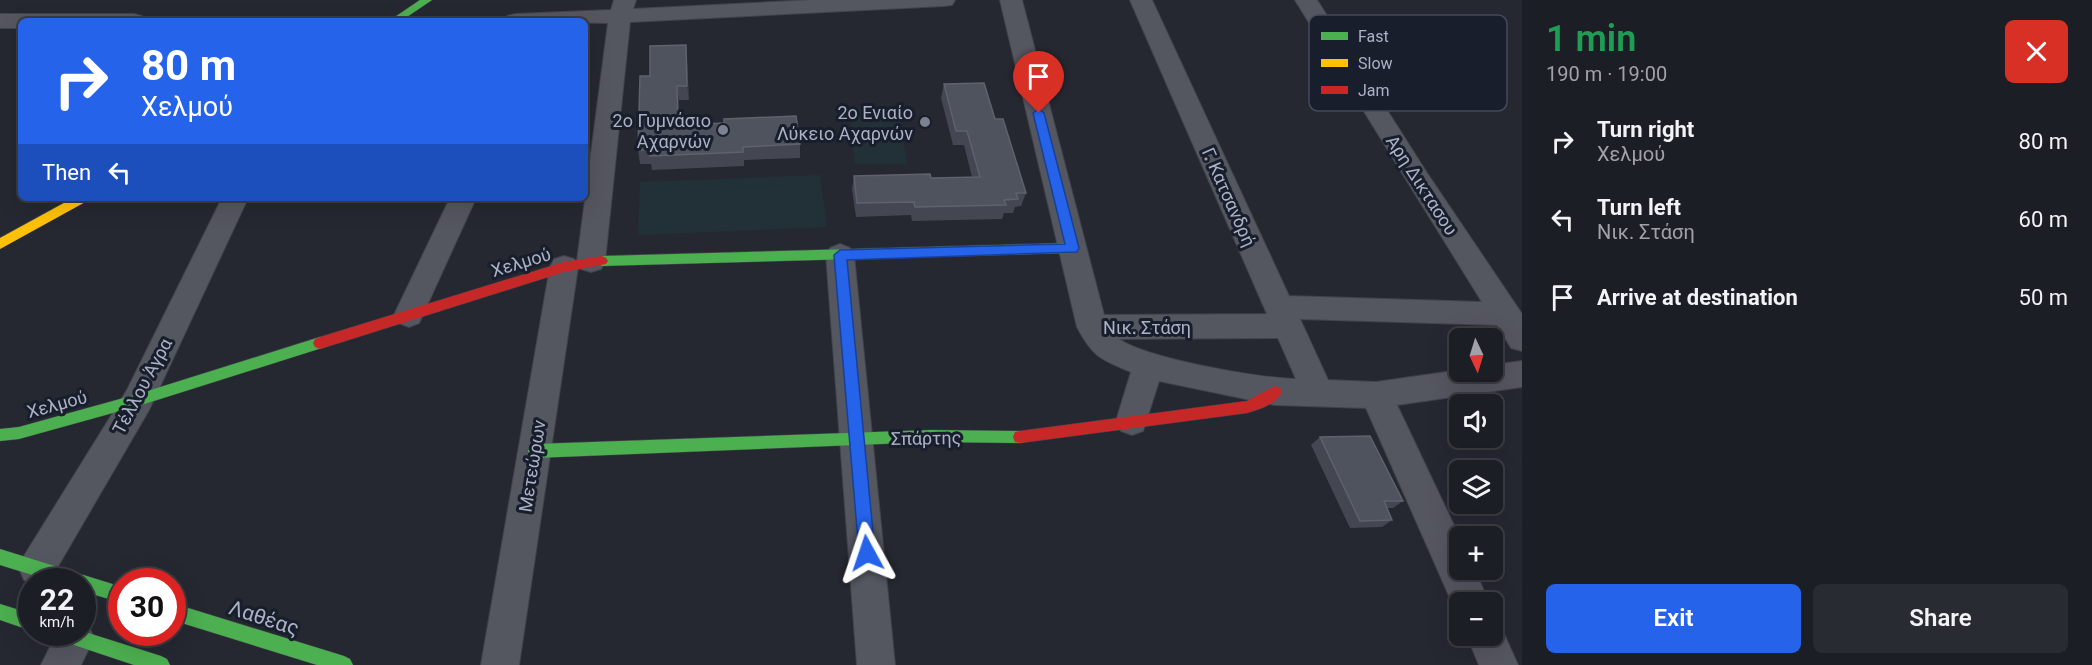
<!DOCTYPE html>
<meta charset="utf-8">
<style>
body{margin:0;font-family:Roboto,sans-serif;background:#292b32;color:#f1f3f6;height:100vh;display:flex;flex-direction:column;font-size:22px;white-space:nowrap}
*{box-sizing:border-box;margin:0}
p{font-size:20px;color:#a0a2a7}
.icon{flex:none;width:33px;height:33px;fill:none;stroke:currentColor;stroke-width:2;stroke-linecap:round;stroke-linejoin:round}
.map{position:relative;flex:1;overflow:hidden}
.side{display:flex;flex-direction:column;background:#1c1e25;width:570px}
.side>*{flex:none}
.guide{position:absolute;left:18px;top:18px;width:570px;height:183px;border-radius:9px;box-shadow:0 6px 24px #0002,0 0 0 2px #3a3c42;background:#2563eb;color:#fff;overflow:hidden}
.needle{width:39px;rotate:176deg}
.controls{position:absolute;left:1449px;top:328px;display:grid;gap:12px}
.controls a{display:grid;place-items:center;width:54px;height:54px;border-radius:9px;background:#1c1e25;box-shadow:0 6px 24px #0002,0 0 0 2px #3a3c42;font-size:30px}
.speed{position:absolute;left:18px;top:568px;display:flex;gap:12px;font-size:30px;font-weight:700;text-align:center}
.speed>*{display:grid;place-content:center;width:78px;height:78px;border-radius:50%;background:#1c1e25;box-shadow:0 6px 24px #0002,0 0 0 2px #3a3c42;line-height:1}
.speed small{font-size:15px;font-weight:400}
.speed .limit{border:9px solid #d22;background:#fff;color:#111}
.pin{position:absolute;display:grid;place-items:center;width:51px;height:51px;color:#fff;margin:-62px -26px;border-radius:50% 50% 50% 0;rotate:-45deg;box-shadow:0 0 6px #0007}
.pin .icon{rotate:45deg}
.me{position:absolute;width:66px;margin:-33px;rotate:355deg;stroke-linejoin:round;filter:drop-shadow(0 0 4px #0008)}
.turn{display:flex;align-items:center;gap:21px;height:126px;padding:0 24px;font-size:27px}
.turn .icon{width:78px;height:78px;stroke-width:2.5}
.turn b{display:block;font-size:42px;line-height:51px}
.then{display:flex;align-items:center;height:57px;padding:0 24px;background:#0003;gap:12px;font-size:22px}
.round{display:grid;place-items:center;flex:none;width:63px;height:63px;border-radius:9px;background:#292b32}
.summary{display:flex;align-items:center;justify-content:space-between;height:102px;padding:0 24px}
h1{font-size:36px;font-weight:600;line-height:45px;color:#1e9e55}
.primary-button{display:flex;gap:12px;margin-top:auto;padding:12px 24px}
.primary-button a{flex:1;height:69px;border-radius:9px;background:#2563eb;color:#fff;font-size:24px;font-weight:600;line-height:69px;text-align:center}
.primary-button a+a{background:#292b32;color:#f1f3f6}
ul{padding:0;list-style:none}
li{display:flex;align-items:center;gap:18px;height:78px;padding:0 24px}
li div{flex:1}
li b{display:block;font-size:22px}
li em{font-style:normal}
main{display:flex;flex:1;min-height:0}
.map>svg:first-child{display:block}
</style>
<main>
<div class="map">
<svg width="1522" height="665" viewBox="0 0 1522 665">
<rect width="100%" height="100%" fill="#252831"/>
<g fill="#223137">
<polygon points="898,106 907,164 855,164 849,107"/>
<polygon points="820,175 827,227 638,235 640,182"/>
</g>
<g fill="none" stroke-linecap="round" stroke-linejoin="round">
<g stroke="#41434b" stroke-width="2">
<g id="street">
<polygon points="614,0 636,0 633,9 812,0 955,0 952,5 944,6 630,22 605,261 601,269 591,272 581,269 577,261 608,23 504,21 507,16 515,14 611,10"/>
<path d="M1000,0h22l82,315 163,-1 -137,-314h22l137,296 193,6 -187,-302h22l110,173 95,141v37l-11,-3 -14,-23 -197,-6 28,61 48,2 84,-12v2h32v-7l30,-4v26l-125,18 63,133v32h15l14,33h-29l-2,13 -92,-208 -91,-3 -116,-24 -16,50 -11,4 -11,-4 -5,-10 15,-49c-31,-13 -38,-15 -54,-45zM1278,338l18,41c-37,-1 -148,-20 -177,-40z"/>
<polygon points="0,14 134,14 142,16 145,21 21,21 21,28 0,28"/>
<polygon points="222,198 248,198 149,410 50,580 32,583 24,580 19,568 24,556 127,390"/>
<polygon points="450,198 476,198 419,323 409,327 399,323 394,315"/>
<polygon points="840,244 850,248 854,255 895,665 857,665 826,255 830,248"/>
<polygon points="564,256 574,259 578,267 519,665 481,665 550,267 554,259"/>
<polygon points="1492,620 1499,623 1518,665 1479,665 1467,636 1492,636"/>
<polygon points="82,622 88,625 94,638 81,665 41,665 57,633 82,633"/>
</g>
</g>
<g stroke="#41434b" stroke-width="1">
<g id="fast">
<polygon points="420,0 432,0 401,21 389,21"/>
<polygon points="1072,243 1078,248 1072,253 602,266 596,261 602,256"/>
<polygon points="320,337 325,339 327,343 325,347 138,406 19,439 0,441 0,429 19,427 138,394"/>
<polygon points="931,430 1020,431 1025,432 1027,437 1025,442 1020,443 931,442 535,458 530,456 528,451 530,446 535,444"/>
<polygon points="0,549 122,587 122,603 82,591 82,582 55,582 0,565"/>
<polygon points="172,603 344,656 350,659 353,665 317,665 172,620"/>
<polygon points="0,604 32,614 32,631 0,620"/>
<polygon points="82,631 161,656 167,659 170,665 134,665 56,639 54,633 82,633"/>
</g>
</g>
<g stroke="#41434b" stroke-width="1">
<polygon id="slow" points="73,198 89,198 87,201 0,249 0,238"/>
</g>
<g stroke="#41434b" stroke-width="1">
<g id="jam">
<polygon points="602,256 606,258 608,261 606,264 564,272 320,349 315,347 313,343 315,339 320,337 564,262"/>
<path d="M1275,386l5,2 2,4c-7,13 -22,17 -35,21l-227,30 -5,-1 -2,-5 2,-5 5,-1 227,-30z"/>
</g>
</g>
<use href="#street" fill="#545660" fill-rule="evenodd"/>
<use href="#fast" fill="#4caf50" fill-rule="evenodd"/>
<use href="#slow" fill="#ffc107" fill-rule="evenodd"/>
<use href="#jam" fill="#c62828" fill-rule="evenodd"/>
</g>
<g fill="#444752">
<polygon points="687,59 689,100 679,100 679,125 800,144 800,158 744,160 744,166 652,170 651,164 640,164 638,150 650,76"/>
<polygon points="944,84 995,119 1026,193 1021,206 1015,207 1013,213 1004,213 1002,219 912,221 911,215 856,217 852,189 854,176 931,178 972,177 964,145 953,145 941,98"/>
<polygon points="1320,437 1403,501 1393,508 1387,508 1392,520 1382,527 1350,528 1311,445"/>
</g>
<g fill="#33363f">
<polygon points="686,45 687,59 689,100 687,86"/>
<polygon points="677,86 679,100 679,139 678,125"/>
</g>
<g fill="#4f535e" stroke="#5e626e" stroke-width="1.5">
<polygon points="686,45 687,86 677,86 678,125 724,123 724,119 796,116 800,144 743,147 743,152 650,156 650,150 638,150 640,76 650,76 650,46"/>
<polygon points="984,83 995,119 1003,119 1026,193 1016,193 1018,199 1004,200 1006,205 915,207 914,202 857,203 854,176 930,174 931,178 980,177 967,131 956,131 944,84"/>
<polygon points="1370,436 1403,501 1384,501 1392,520 1360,521 1320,437"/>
</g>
<polygon fill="#2563eb" stroke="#184099" stroke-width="1.5" points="1039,109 1044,113 1079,248 1077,252 847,260 875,553 873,558 867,560 861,558 859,553 834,255 840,250 1065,244 1033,113"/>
<g fill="#7d8291" stroke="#181e2c" stroke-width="2">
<circle cx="925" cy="122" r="6"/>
<circle cx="723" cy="130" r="6"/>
</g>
<g text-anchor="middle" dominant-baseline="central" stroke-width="6" stroke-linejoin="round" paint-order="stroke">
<g font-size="18" fill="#acb2c5" stroke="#181e2c" text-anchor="end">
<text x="913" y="112">2ο Ενιαίο<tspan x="913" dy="21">Λύκειο Αχαρνών</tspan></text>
<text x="711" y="120">2ο Γυμνάσιο<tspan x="711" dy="21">Αχαρνών</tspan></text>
</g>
<g font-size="18" fill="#acb2c5" stroke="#181e2c">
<text transform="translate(1422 185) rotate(57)">Αρη Δικτασου</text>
<text transform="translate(1229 197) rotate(66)">Γ. Κατσανδρή</text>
<text transform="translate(521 262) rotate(-17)">Χελμού</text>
<text x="1147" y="327">Νικ. Στάση</text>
<text transform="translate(142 386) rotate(-62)">Τέλλου Άγρα</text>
<text transform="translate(57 404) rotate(-15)">Χελμού</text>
<text transform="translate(926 438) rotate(-1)">Σπάρτης</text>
<text transform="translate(532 466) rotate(-81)">Μετεώρων</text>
</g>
<g font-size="21" fill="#acb2c5" stroke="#181e2c">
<text transform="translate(264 618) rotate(18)">Λαθέας</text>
</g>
</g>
<rect x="1309" y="15" width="198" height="96" rx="9" fill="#181e2c" stroke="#444a5a" stroke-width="1.5"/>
<rect x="1321" y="32" width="27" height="8" fill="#4caf50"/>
<rect x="1321" y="59" width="27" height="8" fill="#ffc107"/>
<rect x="1321" y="86" width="27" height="8" fill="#c62828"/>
<g font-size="16" fill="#acb2c5">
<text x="1358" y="42">Fast</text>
<text x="1358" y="69">Slow</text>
<text x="1358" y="96">Jam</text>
</g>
</svg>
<div class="controls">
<a><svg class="needle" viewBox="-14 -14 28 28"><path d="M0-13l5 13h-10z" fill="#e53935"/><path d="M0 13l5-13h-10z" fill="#a0a2a7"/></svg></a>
<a><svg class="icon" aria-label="sound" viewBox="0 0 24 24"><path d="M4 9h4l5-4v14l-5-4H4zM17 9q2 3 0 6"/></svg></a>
<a><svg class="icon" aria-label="layers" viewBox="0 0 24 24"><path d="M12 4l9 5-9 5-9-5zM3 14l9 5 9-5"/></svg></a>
<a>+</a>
<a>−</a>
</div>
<div class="speed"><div>22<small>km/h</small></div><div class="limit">30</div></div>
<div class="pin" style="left:1039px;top:113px;background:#d93025"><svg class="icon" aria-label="arrive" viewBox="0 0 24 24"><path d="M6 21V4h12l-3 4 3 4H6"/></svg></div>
<svg class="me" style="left:867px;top:553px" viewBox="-20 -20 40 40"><path d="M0-17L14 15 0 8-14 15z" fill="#2563eb" stroke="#fff" stroke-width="4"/></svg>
<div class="guide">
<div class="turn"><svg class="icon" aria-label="right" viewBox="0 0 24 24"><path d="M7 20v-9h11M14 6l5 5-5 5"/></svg><div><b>80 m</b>Χελμού</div></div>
<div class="then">Then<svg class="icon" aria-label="left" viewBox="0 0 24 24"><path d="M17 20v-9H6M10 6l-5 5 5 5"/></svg></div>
</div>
</div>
<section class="side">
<div class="summary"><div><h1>1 min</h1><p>190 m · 19:00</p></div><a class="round" style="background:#d93025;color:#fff"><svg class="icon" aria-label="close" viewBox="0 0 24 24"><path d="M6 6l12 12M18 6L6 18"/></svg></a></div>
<ul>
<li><svg class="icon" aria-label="right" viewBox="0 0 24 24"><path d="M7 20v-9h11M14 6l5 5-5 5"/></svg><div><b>Turn right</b><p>Χελμού</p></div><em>80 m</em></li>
<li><svg class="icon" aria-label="left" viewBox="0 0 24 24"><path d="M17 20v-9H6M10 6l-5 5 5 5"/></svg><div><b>Turn left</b><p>Νικ. Στάση</p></div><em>60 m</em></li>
<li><svg class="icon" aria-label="arrive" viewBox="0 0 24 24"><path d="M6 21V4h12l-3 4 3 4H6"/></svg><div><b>Arrive at destination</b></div><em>50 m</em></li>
</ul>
<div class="primary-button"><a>Exit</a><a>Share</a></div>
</section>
</main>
